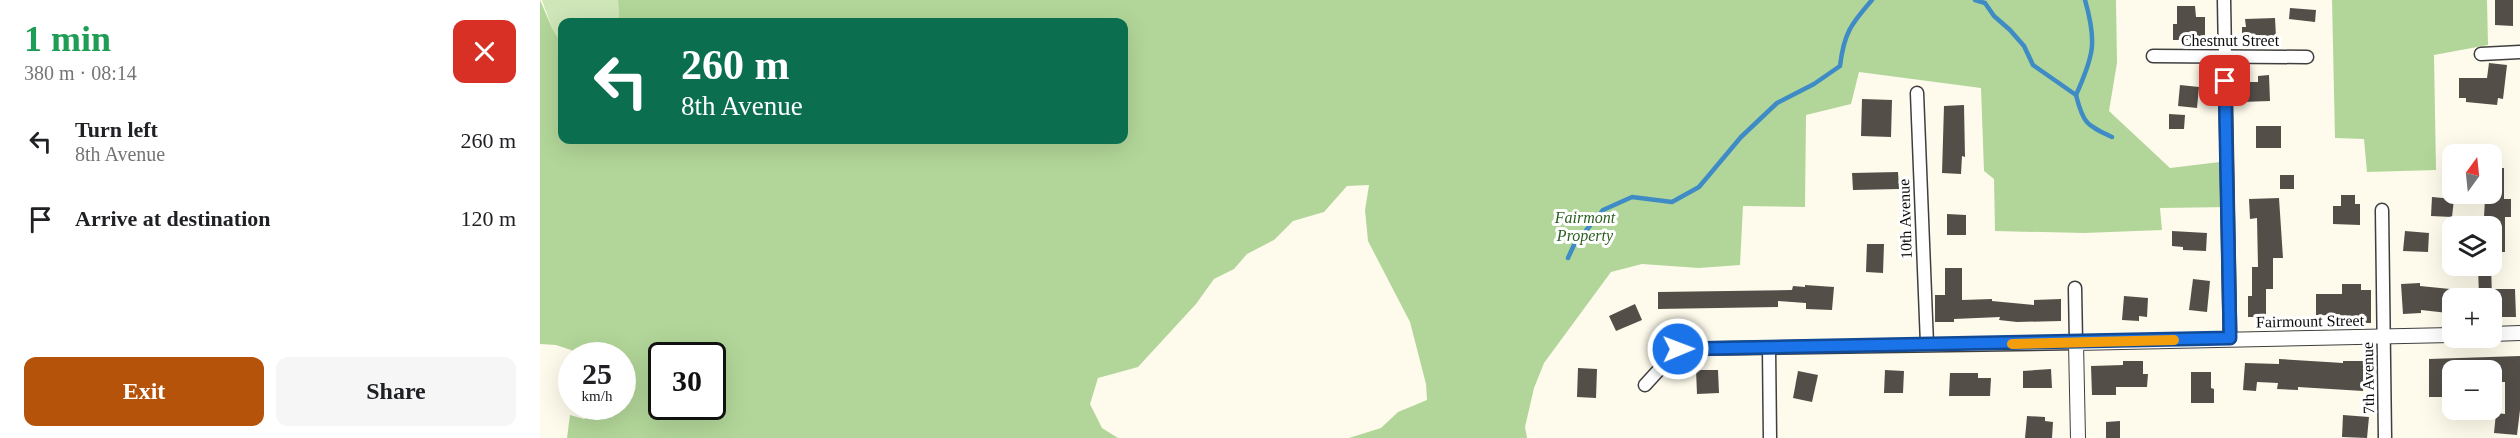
<!DOCTYPE html>
<meta charset="utf-8">
<style>
body{margin:0;font-family:"Times New Roman",serif;background:#f6f6f6;color:#202124;height:100vh;display:flex;flex-direction:column;font-size:22px;white-space:nowrap}
*{box-sizing:border-box;margin:0}
p{font-size:20px;color:#757577}
.icon{flex:none;width:33px;height:33px;fill:none;stroke:currentColor;stroke-width:2;stroke-linecap:round;stroke-linejoin:round}
.map{position:relative;flex:1;overflow:hidden}
.panel{display:flex;flex-direction:column;background:#fff;width:540px}
.panel>*{flex:none}
.banner{position:absolute;left:18px;top:18px;width:570px;height:126px;border-radius:12px;box-shadow:0 6px 24px #0002;background:#0b6e4f;color:#fff;overflow:hidden}
.needle{width:39px;rotate:15deg}
.buttons{position:absolute;left:1902px;top:144px;display:grid;gap:12px}
.buttons a{display:grid;place-items:center;width:60px;height:60px;border-radius:12px;background:#fff;box-shadow:0 6px 24px #0002;font-size:30px}
.speed{position:absolute;left:18px;top:342px;display:flex;gap:12px;font-size:30px;font-weight:700;text-align:center}
.speed>*{display:grid;place-content:center;width:78px;height:78px;border-radius:50%;background:#fff;box-shadow:0 6px 24px #0002;line-height:1}
.speed small{font-size:15px;font-weight:400}
.speed .limit{border:3px solid #111;border-radius:9px;background:#fff;color:#111}
.pin{position:absolute;display:grid;place-items:center;width:51px;height:51px;color:#fff;margin:-26px;border-radius:12px;box-shadow:0 3px 9px #0006}
.me{position:absolute;width:66px;margin:-33px;rotate:89deg;stroke-linejoin:round;filter:drop-shadow(0 0 4px #0008)}
.turn{display:flex;align-items:center;gap:21px;height:126px;padding:0 24px;font-size:27px}
.turn .icon{width:78px;height:78px;stroke-width:2.5}
.turn b{display:block;font-size:42px;line-height:51px}
.round{display:grid;place-items:center;flex:none;width:63px;height:63px;border-radius:12px;background:#f6f6f6}
.head{display:flex;align-items:center;justify-content:space-between;height:102px;padding:0 24px}
h1{font-size:36px;font-weight:700;line-height:45px;color:#1e9e55}
.button{display:flex;gap:12px;margin-top:auto;padding:12px 24px}
.button a{flex:1;height:69px;border-radius:12px;background:#b45309;color:#fff;font-size:24px;font-weight:700;line-height:69px;text-align:center}
.button a+a{background:#f6f6f6;color:#202124}
ul{padding:0;list-style:none}
li{display:flex;align-items:center;gap:18px;height:78px;padding:0 24px}
li div{flex:1}
li b{display:block;font-size:22px}
li em{font-style:normal}
main{display:flex;flex:1;min-height:0}
.map>svg:first-child{display:block}
</style>
<main>
<section class="panel">
<div class="head"><div><h1>1 min</h1><p>380 m · 08:14</p></div><a class="round" style="background:#d93025;color:#fff"><svg class="icon" aria-label="close" viewBox="0 0 24 24"><path d="M6 6l12 12M18 6L6 18"/></svg></a></div>
<ul>
<li><svg class="icon" aria-label="left" viewBox="0 0 24 24"><path d="M17 20v-9H6M10 6l-5 5 5 5"/></svg><div><b>Turn left</b><p>8th Avenue</p></div><em>260 m</em></li>
<li><svg class="icon" aria-label="arrive" viewBox="0 0 24 24"><path d="M6 21V4h12l-3 4 3 4H6"/></svg><div><b>Arrive at destination</b></div><em>120 m</em></li>
</ul>
<div class="button"><a>Exit</a><a>Share</a></div>
</section>
<div class="map">
<svg width="1980" height="438" viewBox="0 0 1980 438">
<rect width="100%" height="100%" fill="#fefbec"/>
<polygon fill="#cee6b8" points="2,0 78,0 79,22 22,22 22,44 12,28"/>
<g fill="#b2d699" fill-rule="evenodd">
<path d="M0,0l12,28 10,16v96h562v-118h-505l-1,-22h1498l1,63 -8,48 61,57 58,-7 2,46 -70,1 2,22 -78,3 -89,-2 -1,-52 -10,-8 -3,-83 -122,-16 -8,32 -45,11 -1,92 -62,-1 -3,59 -41,3 -57,-4 -31,8 -67,91 -10,25 -9,39 2,11h-178l32,-10 17,-16 29,-12 -1,-16 -16,-62 -42,-81 -3,-31 4,-25 -22,1 -23,26 -31,9 -19,19 -27,14 -13,15 -20,10 -18,25 -58,63 -40,11 -8,26 12,24 16,10h-551l3,-23 14,4 14,-5 2,-7 22,-1v-50l-36,-1 -30,-10 -16,-1zM122,356h50v50h-50z"/>
<polygon points="1792,0 1947,0 1948,45 1894,55 1896,170 1827,172 1824,139 1795,138"/>
</g>
<g fill="none" stroke-linecap="round" stroke-linejoin="round">
<g stroke="#3f8bc5" stroke-width="4.5">
<path d="M1435,0l10,3 9,13 16,14 14,16 9,19 43,30c7,28 10,30 36,42"/>
<path d="M1536,95c18,-40 21,-53 9,-95"/>
<path d="M1028,258l6,-13 29,-35 29,-13 40,5 27,-15 42,-50 36,-34 37,-19 26,-18c4,-33 11,-42 32,-66"/>
</g>
</g>
<g fill="#544e49">
<polygon points="1955,0 1973,0 1973,26 1955,25"/>
<polygon points="1637,6 1655,6 1656,17 1665,17 1665,40 1633,40 1633,24 1637,24"/>
<polygon points="1750,8 1776,10 1775,22 1749,19"/>
<polygon points="1735,18 1736,37 1702,38 1702,27 1706,27 1705,19"/>
<polygon points="1949,63 1967,65 1963,99 1958,98 1957,105 1926,102 1926,98 1919,98 1919,78 1947,78"/>
<polygon points="1729,75 1730,101 1702,102 1702,82 1718,82 1718,76"/>
<polygon points="1640,85 1659,87 1657,108 1638,106"/>
<polygon points="1322,99 1352,100 1351,137 1321,136"/>
<polygon points="1424,105 1425,157 1422,156 1421,174 1402,173 1404,106"/>
<polygon points="1629,114 1645,115 1644,129 1629,129"/>
<rect x="1716" y="126" width="25" height="22"/>
<polygon points="1952,168 1964,168 1964,199 1971,199 1971,217 1965,217 1965,252 1952,252 1952,217 1944,217 1945,199 1952,199"/>
<polygon points="1358,172 1359,189 1313,190 1312,173"/>
<rect x="1740" y="175" width="14" height="14"/>
<polygon points="1801,195 1815,195 1815,204 1820,204 1820,225 1793,224 1793,206 1801,206"/>
<polygon points="1892,197 1914,199 1912,217 1891,216"/>
<polygon points="1739,198 1743,258 1733,258 1733,289 1726,289 1726,317 1708,317 1708,296 1712,296 1712,267 1718,267 1717,218 1710,219 1709,199"/>
<polygon points="1407,214 1426,215 1426,235 1407,235"/>
<polygon points="1632,231 1667,233 1666,251 1643,250 1643,247 1632,246"/>
<polygon points="1865,231 1889,233 1888,252 1863,251"/>
<polygon points="1327,244 1344,244 1343,273 1326,272"/>
<polygon points="1938,266 1951,266 1952,298 1939,298"/>
<polygon points="1405,268 1422,268 1422,300 1452,299 1452,301 1494,305 1494,300 1521,299 1521,321 1477,322 1459,320 1460,317 1414,319 1414,322 1395,322 1395,295 1405,295"/>
<polygon points="1653,279 1670,281 1667,312 1649,310"/>
<polygon points="1880,283 1880,286 1910,289 1908,313 1881,310 1881,313 1863,314 1861,284"/>
<polygon points="1802,284 1821,284 1821,290 1831,290 1831,323 1820,323 1820,316 1776,315 1776,294 1802,294"/>
<polygon points="1265,285 1294,287 1292,310 1266,309 1266,303 1238,301 1238,307 1118,309 1118,292 1252,290 1253,286 1265,287"/>
<polygon points="1955,289 1975,289 1976,317 1956,317"/>
<polygon points="1584,296 1608,298 1607,317 1599,316 1599,321 1582,320"/>
<polygon points="1095,304 1102,320 1076,331 1069,316"/>
<polygon points="1980,356 1980,410 1977,435 1954,433 1956,413 1965,414 1965,382 1957,382 1957,370 1912,370 1912,397 1889,397 1889,359"/>
<polygon points="1739,359 1803,363 1803,361 1824,361 1823,391 1758,387 1758,390 1737,389 1738,383 1717,382 1716,391 1703,390 1705,363 1739,364"/>
<polygon points="1583,361 1603,361 1603,374 1608,374 1607,387 1576,387 1576,395 1552,395 1551,366 1583,365"/>
<polygon points="1038,368 1057,369 1056,398 1037,397"/>
<polygon points="1511,369 1512,388 1483,388 1483,371"/>
<polygon points="1156,370 1178,370 1179,393 1157,394"/>
<polygon points="1345,370 1364,371 1363,393 1344,393"/>
<polygon points="1258,371 1278,375 1272,402 1253,398"/>
<polygon points="1651,372 1671,372 1671,388 1674,389 1674,403 1651,403"/>
<polygon points="1410,373 1438,373 1438,378 1451,378 1450,396 1409,396"/>
<polygon points="1803,415 1829,417 1827,438 1802,437"/>
<polygon points="1487,416 1505,417 1505,421 1513,422 1512,438 1485,438"/>
<polygon points="1580,421 1580,438 1566,438 1566,422"/>
</g>
<g fill="none" stroke-linecap="round" stroke-linejoin="round">
<g stroke="#3f3f3f" stroke-width="15">
<g id="minor">
<polyline points="1684,0 1690,338"/>
<polyline points="1941,54 1980,52"/>
<polyline points="1613,56 1767,57"/>
<polyline points="1377,93 1387,344"/>
<polyline points="1842,210 1845,438"/>
<polyline points="1229,348 1230,438"/>
<polyline points="1105,385 1138,349 1536,343 1535,288"/>
</g>
</g>
<g stroke="#3f3f3f" stroke-width="16">
<g id="tertiary">
<polyline points="1952,334 1980,333"/>
<polyline points="1538,438 1536,343 1912,335"/>
</g>
</g>
<use href="#minor" stroke="#fff" stroke-width="12"/>
<use href="#tertiary" stroke="#fff" stroke-width="14"/>
</g>
<g fill="none" stroke-linecap="round" stroke-linejoin="round">
<g stroke="#114b97" stroke-width="15">
<polyline id="route" points="1138,349 1690,338 1685,81"/>
</g>
<use href="#route" stroke="#1a73e8" stroke-width="10"/>
<polyline stroke="#f59e0b" stroke-width="10" points="1472,344 1634,340"/>
</g>
<g text-anchor="middle" dominant-baseline="central" stroke-width="6" stroke-linejoin="round" paint-order="stroke">
<g font-size="16" fill="#0c0c0c" stroke="#fff">
<text x="1690" y="40">Chestnut Street</text>
<text transform="translate(1365 219) rotate(-92)">10th Avenue</text>
<text transform="translate(1770 321) rotate(-1)">Fairmount Street</text>
<text transform="translate(1828 378) rotate(-91)">7th Avenue</text>
</g>
<g font-size="16" font-style="italic" fill="#2b6021" stroke="#fff">
<text x="1045" y="217">Fairmont<tspan x="1045" dy="18">Property</tspan></text>
</g>
</g>
</svg>
<div class="buttons">
<a><svg class="needle" viewBox="-14 -14 28 28"><path d="M0-13l5 13h-10z" fill="#e53935"/><path d="M0 13l5-13h-10z" fill="#757577"/></svg></a>
<a><svg class="icon" aria-label="layers" viewBox="0 0 24 24"><path d="M12 4l9 5-9 5-9-5zM3 14l9 5 9-5"/></svg></a>
<a>+</a>
<a>−</a>
</div>
<div class="speed"><div>25<small>km/h</small></div><div class="limit">30</div></div>
<div class="pin" style="left:1685px;top:81px;background:#d93025"><svg class="icon" aria-label="arrive" viewBox="0 0 24 24"><path d="M6 21V4h12l-3 4 3 4H6"/></svg></div>
<svg class="me" style="left:1138px;top:349px" viewBox="-20 -20 40 40"><circle r="17" fill="#1a73e8" stroke="#fff" stroke-width="3"/><path d="M0-11L8 9 0 5-8 9z" fill="#fff"/></svg>
<div class="banner">
<div class="turn"><svg class="icon" aria-label="left" viewBox="0 0 24 24"><path d="M17 20v-9H6M10 6l-5 5 5 5"/></svg><div><b>260 m</b>8th Avenue</div></div>
</div>
</div>
</main>
